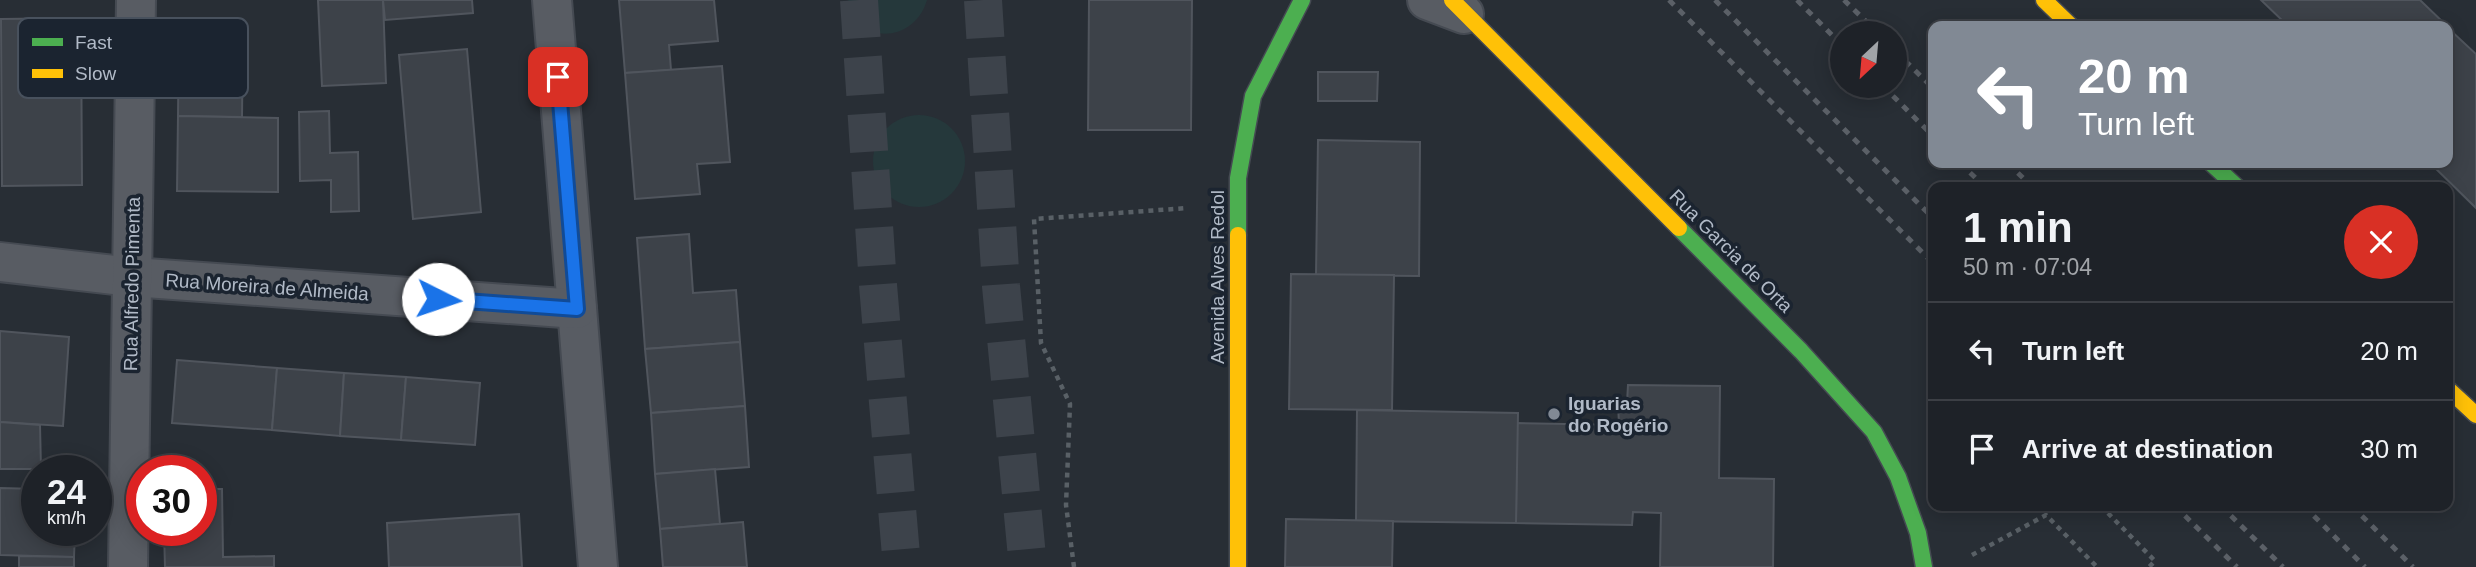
<!DOCTYPE html>
<meta charset="utf-8">
<style>
body{margin:0;font-family:Arial,sans-serif;background:#262a30;color:#f1f3f6;height:100vh;display:flex;flex-direction:column;font-size:26px;white-space:nowrap}
*{box-sizing:border-box;margin:0}
p{font-size:23px;color:#a1a4a8}
.icon{flex:none;width:38px;height:38px;fill:none;stroke:currentColor;stroke-width:2;stroke-linecap:round;stroke-linejoin:round}
.map{position:relative;flex:1;overflow:hidden}
.details{position:absolute;left:1928px;top:182px;width:525px;height:329px;display:flex;flex-direction:column;background:#1e2228;border-radius:14px;box-shadow:0 4px 18px #0003,0 0 0 2px #3c3f45}
.details>*{flex:none}
.hud{position:absolute;left:1928px;top:21px;width:525px;height:147px;border-radius:14px;box-shadow:0 4px 18px #0003,0 0 0 2px #3c3f45;background:#818994;color:#fff;overflow:hidden}
.needle{width:46px;rotate:206deg}
.fabs{position:absolute;left:1830px;top:21px;display:grid;gap:14px}
.fabs a{display:grid;place-items:center;width:77px;height:77px;border-radius:50%;background:#1e2228;box-shadow:0 4px 18px #0003,0 0 0 2px #3c3f45;font-size:35px}
.speed{position:absolute;left:21px;top:455px;display:flex;gap:14px;font-size:35px;font-weight:700;text-align:center}
.speed>*{display:grid;place-content:center;width:91px;height:91px;border-radius:50%;background:#1e2228;box-shadow:0 4px 18px #0003,0 0 0 2px #3c3f45;line-height:1}
.speed small{font-size:18px;font-weight:400}
.speed .limit{border:10px solid #d22;background:#fff;color:#111}
.pin{position:absolute;display:grid;place-items:center;width:60px;height:60px;color:#fff;margin:-30px;border-radius:14px;box-shadow:0 4px 10px #0006}
.me{position:absolute;width:77px;margin:-38px;rotate:94deg;stroke-linejoin:round;filter:drop-shadow(0 0 5px #0008)}
.turn{display:flex;align-items:center;gap:24px;height:147px;padding:0 35px;font-size:32px}
.turn .icon{width:91px;height:91px;stroke-width:2.5}
.turn b{display:block;font-size:49px;line-height:60px}
.round{display:grid;place-items:center;flex:none;width:74px;height:74px;border-radius:37px;background:#262a30}
.overview{display:flex;align-items:center;justify-content:space-between;height:119px;padding:0 35px}
h1{font-size:42px;font-weight:800;line-height:52px}
ul{padding:0;list-style:none}
li{display:flex;align-items:center;gap:21px;height:98px;padding:0 35px;border-top:2px solid #3c3f45}
li div{flex:1}
li b{display:block;font-size:26px}
li em{font-style:normal}
.map>svg:first-child{display:block}
</style>
<div class="map">
<svg width="2476" height="567" viewBox="0 0 2476 567">
<rect width="100%" height="100%" fill="#282e35"/>
<g fill="#25383b">
<path d="M848,0h79c-13,45 -73,45 -79,0z"/>
<circle cx="919" cy="161" r="46"/>
</g>
<g fill="#3d4249" stroke="#50555d" stroke-width="2">
<polygon points="318,0 383,0 386,83 322,86"/>
<polygon points="383,0 472,0 473,13 385,20"/>
<polygon points="619,0 714,0 718,41 669,45 671,70 625,73"/>
<polygon points="1089,0 1192,0 1191,130 1088,130"/>
<polygon points="2261,0 2420,0 2447,26 2288,26"/>
<polygon points="81,18 82,185 2,186 1,19"/>
<polygon points="2448,28 2476,54 2476,208 2430,163 2448,163"/>
<polygon points="179,29 243,30 242,117 178,116"/>
<polygon points="467,49 481,212 413,219 399,55"/>
<polygon points="722,66 730,162 697,164 700,194 635,199 625,73"/>
<polygon points="1318,72 1378,72 1377,101 1318,101"/>
<polygon points="329,111 330,153 358,152 359,211 331,212 331,180 300,181 299,112"/>
<polygon points="178,116 278,118 278,192 177,191"/>
<polygon points="1318,140 1420,142 1419,276 1316,275"/>
<polygon points="689,234 693,293 736,290 740,342 645,349 637,238"/>
<polygon points="1291,274 1394,275 1392,410 1289,409"/>
<polygon points="0,331 69,337 63,426 0,422"/>
<polygon points="740,342 745,406 651,413 645,349"/>
<polygon points="177,360 277,368 272,430 172,423"/>
<polygon points="277,368 344,373 340,436 272,430"/>
<polygon points="344,373 406,377 401,440 340,436"/>
<polygon points="406,377 480,383 475,445 401,440"/>
<polygon points="1628,385 1720,386 1719,478 1774,479 1773,567 1660,567 1661,513 1633,512 1632,525 1516,523 1517,423 1619,425 1618,403 1627,403"/>
<polygon points="745,406 749,467 655,474 651,413"/>
<polygon points="1357,410 1518,413 1516,523 1356,521"/>
<polygon points="0,422 40,425 41,469 0,469"/>
<polygon points="715,469 720,524 660,529 655,474"/>
<polygon points="0,488 37,489 37,530 75,530 74,557 0,555"/>
<polygon points="201,489 222,489 223,557 274,556 274,567 165,567 164,530 201,530"/>
<polygon points="519,514 522,567 389,567 387,523"/>
<polygon points="1286,519 1393,521 1392,567 1285,567"/>
<polygon points="743,522 747,567 663,567 660,529"/>
<polygon points="19,556 74,557 74,567 19,567"/>
</g>
<g fill="none" stroke-linecap="round" stroke-linejoin="round">
<g stroke="#3d434b" stroke-width="38" stroke-dasharray="38 19" stroke-linecap="butt">
<polyline points="859,0 878,285 902,567"/>
<polyline points="983,0 1001,286 1028,567"/>
</g>
<g stroke="#454a52" stroke-width="42">
<g id="street">
<polyline points="552,0 598,567"/>
<polyline points="1427,0 1464,14"/>
<polyline points="0,262 132,277 577,309"/>
<polyline points="128,567 136,0"/>
</g>
</g>
<g stroke="#454a52" stroke-width="19">
<g id="fast">
<polyline points="2211,163 2237,187"/>
<polyline points="1679,228 1801,351 1874,432 1898,477 1918,533 1924,567"/>
<polyline points="1238,235 1238,178 1253,96 1302,0"/>
</g>
</g>
<g stroke="#454a52" stroke-width="19">
<g id="slow">
<polyline points="1452,0 1679,228"/>
<polyline points="2044,0 2071,26"/>
<polyline points="1238,235 1238,567"/>
<polyline points="2448,389 2476,415"/>
</g>
</g>
<g stroke="#596066" stroke-width="4.5" stroke-dasharray="5 5" stroke-linecap="butt">
<polyline points="2101,506 2155,561 2149,567"/>
<polyline points="1972,555 2046,515 2097,567"/>
<polyline points="1074,567 1066,505 1070,404 1041,343 1034,219 1188,208"/>
</g>
<use href="#street" stroke="#585c63" stroke-width="38"/>
<use href="#fast" stroke="#4caf50" stroke-width="16"/>
<use href="#slow" stroke="#ffc107" stroke-width="16"/>
<g stroke="#5b6067" stroke-width="5" stroke-dasharray="7 7" stroke-linecap="butt">
<polyline points="1669,0 1934,264"/>
<polyline points="1715,0 1934,219"/>
<polyline points="1797,0 1843,46"/>
<polyline points="1844,0 1878,33"/>
<polyline points="1895,51 1934,89"/>
<polyline points="1883,86 1934,137"/>
<polyline points="1960,163 1985,187"/>
<polyline points="2008,163 2032,187"/>
<polyline points="2175,506 2237,567"/>
<polyline points="2221,506 2283,567"/>
<polyline points="2304,506 2365,567"/>
<polyline points="2352,506 2413,567"/>
</g>
</g>
<g fill="none" stroke-linecap="round" stroke-linejoin="round">
<g stroke="#114b97" stroke-width="18">
<polyline id="route" points="438,299 577,309 558,77"/>
</g>
<use href="#route" stroke="#1a73e8" stroke-width="12"/>
</g>
<circle fill="#818994" stroke="#1b2430" stroke-width="2.5" cx="1554" cy="414" r="7"/>
<g text-anchor="middle" dominant-baseline="central" stroke-width="7" stroke-linejoin="round" paint-order="stroke">
<g font-size="19" fill="#b1bac7" stroke="#1b2430">
<text transform="translate(1731 251) rotate(45)">Rua Garcia de Orta</text>
<text transform="translate(1217 277) rotate(-90)">Avenida Alves Redol</text>
<text transform="translate(132 284) rotate(-89)">Rua Alfredo Pimenta</text>
<text transform="translate(267 287) rotate(4)">Rua Moreira de Almeida</text>
</g>
<g font-size="19" font-weight="bold" fill="#b1bac7" stroke="#1b2430" text-anchor="start">
<text x="1568" y="403">Iguarias<tspan x="1568" dy="22">do Rogério</tspan></text>
</g>
</g>
<rect x="18" y="18" width="230" height="80" rx="10" fill="#1b2430" stroke="#48515d" stroke-width="2"/>
<rect x="32" y="38" width="31" height="8" fill="#4caf50"/>
<rect x="32" y="69" width="31" height="9" fill="#ffc107"/>
<g font-size="19" fill="#b1bac7">
<text x="75" y="49">Fast</text>
<text x="75" y="80">Slow</text>
</g>
</svg>
<div class="fabs">
<a><svg class="needle" viewBox="-14 -14 28 28"><path d="M0-13l5 13h-10z" fill="#e53935"/><path d="M0 13l5-13h-10z" fill="#a1a4a8"/></svg></a>
</div>
<div class="speed"><div>24<small>km/h</small></div><div class="limit">30</div></div>
<div class="pin" style="left:558px;top:77px;background:#d93025"><svg class="icon" aria-label="arrive" viewBox="0 0 24 24"><path d="M6 21V4h12l-3 4 3 4H6"/></svg></div>
<svg class="me" style="left:438px;top:299px" viewBox="-20 -20 40 40"><circle r="19" fill="#fff"/><path d="M0-13L10 11 0 6-10 11z" fill="#1a73e8"/></svg>
<div class="hud">
<div class="turn"><svg class="icon" aria-label="left" viewBox="0 0 24 24"><path d="M17 20v-9H6M10 6l-5 5 5 5"/></svg><div><b>20 m</b>Turn left</div></div>
</div>
<section class="details">
<div class="overview"><div><h1>1 min</h1><p>50 m · 07:04</p></div><a class="round" style="background:#d93025;color:#fff"><svg class="icon" aria-label="close" viewBox="0 0 24 24"><path d="M6 6l12 12M18 6L6 18"/></svg></a></div>
<ul>
<li><svg class="icon" aria-label="left" viewBox="0 0 24 24"><path d="M17 20v-9H6M10 6l-5 5 5 5"/></svg><div><b>Turn left</b></div><em>20 m</em></li>
<li><svg class="icon" aria-label="arrive" viewBox="0 0 24 24"><path d="M6 21V4h12l-3 4 3 4H6"/></svg><div><b>Arrive at destination</b></div><em>30 m</em></li>
</ul>
</section>
</div>
